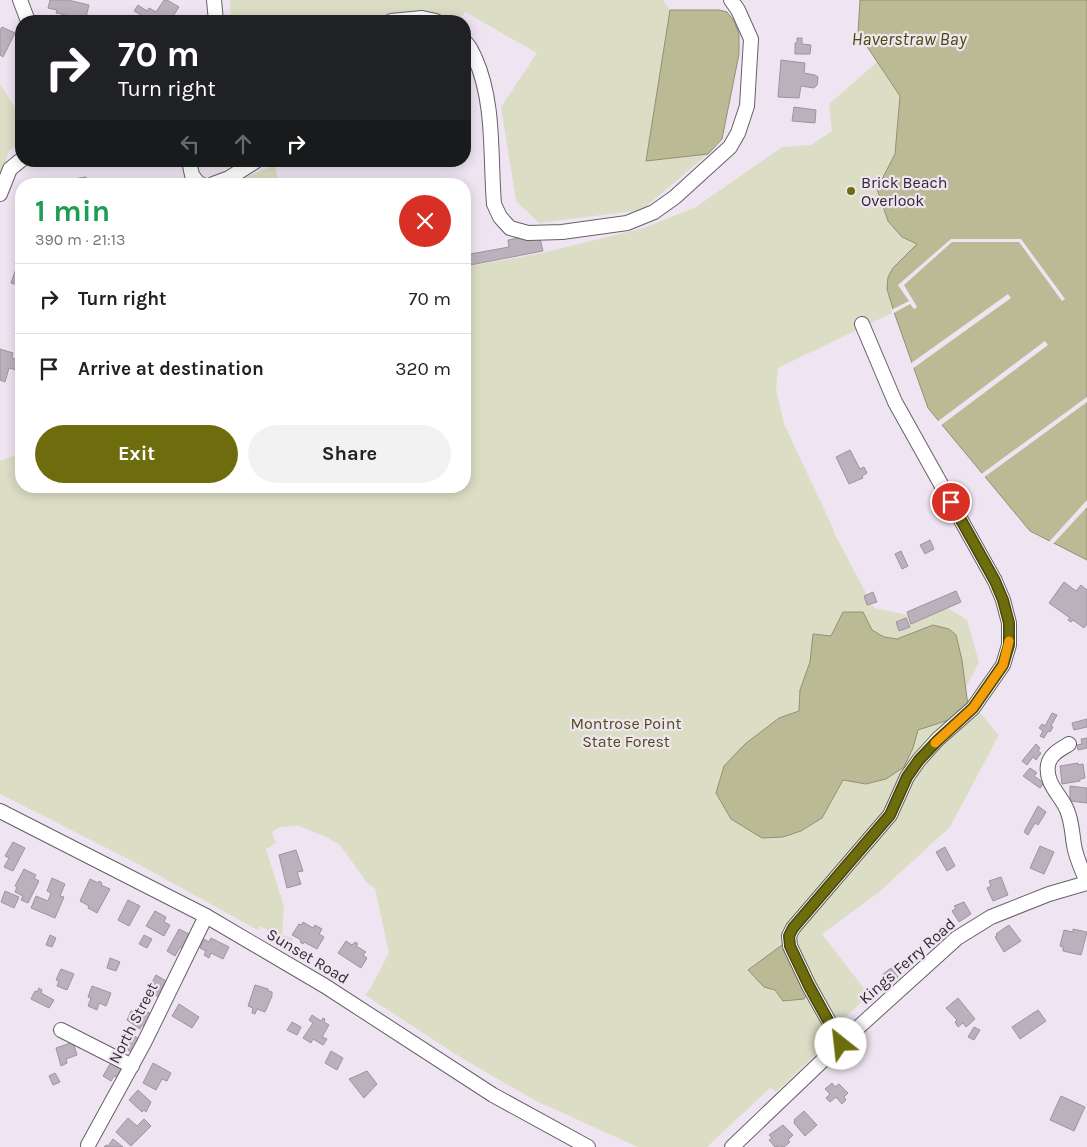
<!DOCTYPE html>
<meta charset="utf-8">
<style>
body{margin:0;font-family:Karla,sans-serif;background:#f2f2f2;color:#222;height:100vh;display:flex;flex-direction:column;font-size:19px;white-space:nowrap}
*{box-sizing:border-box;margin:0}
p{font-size:16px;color:#767676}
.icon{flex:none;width:28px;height:28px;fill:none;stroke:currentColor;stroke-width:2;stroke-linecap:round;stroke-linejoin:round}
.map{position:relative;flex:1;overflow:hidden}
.sheet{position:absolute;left:15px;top:178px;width:456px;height:315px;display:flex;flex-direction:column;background:#fff;border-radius:20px;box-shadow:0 2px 12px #0003}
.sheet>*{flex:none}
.banner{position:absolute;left:15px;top:15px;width:456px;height:152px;border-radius:20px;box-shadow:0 2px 12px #0003;background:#202124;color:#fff;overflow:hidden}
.pin{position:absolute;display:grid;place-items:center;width:42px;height:42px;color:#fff;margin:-21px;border:2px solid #fff;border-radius:50%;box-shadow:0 1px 5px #0007}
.me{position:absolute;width:55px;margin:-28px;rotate:331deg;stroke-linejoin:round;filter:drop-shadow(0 0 4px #0008)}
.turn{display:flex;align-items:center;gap:18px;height:105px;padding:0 20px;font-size:22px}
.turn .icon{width:65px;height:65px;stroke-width:2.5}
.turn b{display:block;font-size:35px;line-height:42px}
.lanes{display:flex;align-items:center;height:48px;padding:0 20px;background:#0003;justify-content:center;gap:25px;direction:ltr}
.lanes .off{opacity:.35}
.round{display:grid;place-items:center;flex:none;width:52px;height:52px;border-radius:26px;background:#f2f2f2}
.head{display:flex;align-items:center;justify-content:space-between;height:85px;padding:0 20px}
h1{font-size:30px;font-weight:700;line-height:38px;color:#1e9e55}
.button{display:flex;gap:10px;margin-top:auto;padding:10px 20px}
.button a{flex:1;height:58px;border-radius:30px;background:#6e6d0d;color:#fff;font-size:20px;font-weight:700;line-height:58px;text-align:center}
.button a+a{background:#f2f2f2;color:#222}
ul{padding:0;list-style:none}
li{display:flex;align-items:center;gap:15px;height:70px;padding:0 20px;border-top:1px solid #e0e0e0}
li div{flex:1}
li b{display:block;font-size:19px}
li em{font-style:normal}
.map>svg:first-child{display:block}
</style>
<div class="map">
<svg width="1087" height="1147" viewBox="0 0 1087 1147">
<rect width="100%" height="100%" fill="#efe5f2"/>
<g fill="#dcddc5">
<polygon points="230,0 663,0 670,10 646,160 708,154 642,210 539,223 516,201 501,107 537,53 465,12 459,21 231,21"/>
<polygon points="877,62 900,96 895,154 877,190 888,221 917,244 892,270 894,312 778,368 776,389 784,424 834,530 833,531 874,608 913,616 943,605 967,620 979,662 963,693 999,735 950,827 878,893 822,934 869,995 827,1034 830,1041 776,1092 770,1088 707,1147 638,1147 536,1101 460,1057 365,995 371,987 389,953 375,888 368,884 340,845 326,837 299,826 280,827 272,832 276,843 266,849 284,907 282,935 293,938 291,942 260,926 258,930 138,864 0,794 0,461 21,453 21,486 465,486 465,267 542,253 644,228 696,207 782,147 811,145 832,131 829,104"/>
<polygon points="0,84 21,117 21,142 9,151 0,181"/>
<polygon points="275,165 279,184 228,184"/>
</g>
<g fill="#babb94" stroke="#909076">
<polygon points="860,0 1087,0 1087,560 1030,531 928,408 894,312 887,289 888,277 893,268 917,244 902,237 888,221 877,189 895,154 900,96 858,33"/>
<polygon points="670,10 719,10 727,12 734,21 739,34 739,54 722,139 708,154 646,161"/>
<polygon points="843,612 863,612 872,630 884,637 897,639 933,625 949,629 956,635 962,660 968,706 952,719 918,730 913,748 904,767 886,779 866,784 843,780 822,818 801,831 783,837 762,838 731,819 716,793 724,766 745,744 779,718 799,711 800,690 810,662 813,634 831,636"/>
<polygon points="782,945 809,990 804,999 783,1001 775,990 764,987 748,970"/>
</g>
<g fill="#efe5f2">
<polygon points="951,239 1021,239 1065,299 1062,301 1019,242 952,242 904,285 917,307 914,309 910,304 892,314 891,310 909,301 898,285"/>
<polygon points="1008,294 1011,298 912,369 910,364"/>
<polygon points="1045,341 1048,345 940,426 937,422"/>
<polygon points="1087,397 1087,402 983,478 980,475"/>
<polygon points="1087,500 1087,507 1052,545 1048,543"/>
</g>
<g fill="#bbb1bd" stroke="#9e94a0">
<polygon points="50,0 68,0 89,5 86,17 77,15 76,17 56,13 57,10 48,8"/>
<polygon points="164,0 167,0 179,7 170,21 152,21 134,11 138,5 147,11 149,8 156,12"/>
<polygon points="2,27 15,33 3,57 0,55 0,30"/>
<polygon points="797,38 802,38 802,44 811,45 810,54 795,54 795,43 797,43"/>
<polygon points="781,60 805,63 804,73 815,75 818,77 817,85 814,88 801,86 799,98 778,97"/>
<polygon points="794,107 816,110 815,123 792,121"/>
<polygon points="86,177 87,184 70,184 73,183 73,179"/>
<polygon points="539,234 543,251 465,266 465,255 509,247 508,240"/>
<polygon points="20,257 21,258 21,286 11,283"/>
<polygon points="0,349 13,353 12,358 19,360 16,370 9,368 5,382 0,380"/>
<polygon points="850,450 860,469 864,467 867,473 862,476 863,478 849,484 836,457"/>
<polygon points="930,540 934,549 925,554 920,545"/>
<polygon points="901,551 908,566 902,569 895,554"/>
<polygon points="1064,582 1076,591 1081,585 1087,590 1087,624 1084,628 1073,620 1071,622 1068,620 1070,618 1049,603"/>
<polygon points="956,591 961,602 911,624 907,612"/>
<polygon points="873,592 877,602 867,605 864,596"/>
<polygon points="906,618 910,627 899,631 896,622"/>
<polygon points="1052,713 1057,715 1051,726 1053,727 1050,732 1048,731 1044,738 1040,736 1043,731 1039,728 1042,724 1045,726"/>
<polygon points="1087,719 1087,727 1074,730 1072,723"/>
<polygon points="1087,738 1087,748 1078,750 1077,745 1082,744 1081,739"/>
<polygon points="1036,744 1040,748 1038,751 1041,753 1036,760 1033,757 1027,765 1022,761"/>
<polygon points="1078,763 1078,765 1083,764 1085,778 1080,779 1080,781 1062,784 1060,766"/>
<polygon points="1030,768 1037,773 1034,776 1044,783 1040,788 1023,776"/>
<polygon points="1070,786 1087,788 1087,803 1070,801"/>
<polygon points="1038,806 1046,812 1038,825 1035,823 1028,835 1024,832"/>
<polygon points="13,842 25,848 13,871 4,867 9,858 5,856"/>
<polygon points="1040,846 1054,852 1044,874 1030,868"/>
<polygon points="945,847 955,866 947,871 936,852"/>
<polygon points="296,850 303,871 297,872 301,884 287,888 279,855"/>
<polygon points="24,869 36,875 34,878 39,881 28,903 21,900 23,896 15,892 17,887 15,886"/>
<polygon points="1001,877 1008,895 993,901 987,888 991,886 989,881"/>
<polygon points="52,878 65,884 60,896 64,897 55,918 31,908 36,896 48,901 51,893 47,891"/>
<polygon points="90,879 98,883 99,881 102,883 101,885 110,889 97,913 88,908 89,906 80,901"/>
<polygon points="5,891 19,897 14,908 1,902"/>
<polygon points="128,900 140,906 129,926 118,920"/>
<polygon points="964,902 971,914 959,922 952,911 956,908 954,906"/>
<polygon points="155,911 166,917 164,922 170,925 164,936 146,926"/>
<polygon points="303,922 313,928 315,925 322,929 319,934 324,937 317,949 304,942 303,944 300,942 301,940 292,935 299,924 302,925"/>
<polygon points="1009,925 1021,941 1004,952 995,937 997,935 996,934"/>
<polygon points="179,929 193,936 185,950 180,947 175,956 167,951"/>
<polygon points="1073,929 1087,932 1081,955 1063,951 1063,947 1060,946 1064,930 1073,932"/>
<polygon points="50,935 56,938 52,947 46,945"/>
<polygon points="144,935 152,939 147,948 139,944"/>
<polygon points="211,938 229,947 223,959 211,953 209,958 204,955 206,951 200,948 204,939 209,942"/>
<polygon points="346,941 352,945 355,942 358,944 356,946 366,952 363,955 367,958 361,968 338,953"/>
<polygon points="110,958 120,962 116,971 107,968"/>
<polygon points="891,968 898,977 889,983 882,975"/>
<polygon points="61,969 74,974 67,990 57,986 59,981 56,980"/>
<polygon points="156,975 166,981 161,990 151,984"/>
<polygon points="255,985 268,989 268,991 272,992 272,996 265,1012 257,1009 255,1014 252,1013 253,1008 248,1006"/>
<polygon points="92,986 111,993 106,1006 99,1003 97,1010 88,1006 91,998 88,997"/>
<polygon points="152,986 161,992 158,997 149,991"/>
<polygon points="39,988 42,990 41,993 54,1000 49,1008 31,999 35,991 37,992"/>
<polygon points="958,998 975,1019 966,1027 963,1023 958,1027 955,1022 957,1020 946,1008"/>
<polygon points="179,1004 199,1017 192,1028 172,1016"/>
<polygon points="140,1009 154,1015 147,1028 142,1025 140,1029 127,1020 131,1011 135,1012 133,1016 136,1017"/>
<polygon points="1038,1010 1046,1021 1020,1039 1012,1027"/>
<polygon points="312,1015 321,1021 323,1018 325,1019 324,1022 329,1025 322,1037 327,1039 323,1045 313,1039 311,1043 303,1038 313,1023 309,1020"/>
<polygon points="292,1022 301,1027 297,1035 287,1030"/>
<polygon points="974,1027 980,1030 974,1040 968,1037"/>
<polygon points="128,1032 141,1040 133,1053 121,1046 122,1044 119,1042 121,1039 123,1040"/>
<polygon points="73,1042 77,1055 66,1059 67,1063 61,1066 56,1048"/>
<polygon points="331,1051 343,1058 337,1070 325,1063"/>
<polygon points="113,1059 126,1066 119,1078 114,1076 111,1081 103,1076"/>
<polygon points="153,1063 171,1073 167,1081 162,1079 156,1090 143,1083"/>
<polygon points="367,1071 377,1084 364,1098 349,1079"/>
<polygon points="55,1073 60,1082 53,1085 49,1076"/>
<polygon points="832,1083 835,1087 839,1084 848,1093 844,1097 846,1100 842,1104 836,1097 830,1102 826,1098 830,1094 825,1089"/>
<polygon points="138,1090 151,1102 146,1112 144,1110 142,1112 129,1100"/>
<polygon points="1061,1096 1085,1107 1074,1131 1050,1120"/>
<polygon points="804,1111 817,1125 805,1136 794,1123 795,1121 794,1120"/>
<polygon points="128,1118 137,1126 144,1119 151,1126 131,1146 116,1132"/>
<polygon points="783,1125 793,1135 788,1140 790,1142 784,1147 780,1146 775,1147 769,1140 772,1138 769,1135"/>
<polygon points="113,1139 123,1147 104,1147 106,1145 108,1146"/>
</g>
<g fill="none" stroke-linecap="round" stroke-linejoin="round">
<g stroke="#675f6a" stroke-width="16">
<g id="minor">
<polyline points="20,0 28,21"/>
<polyline points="214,0 216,21"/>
<polyline points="391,21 422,18 436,21"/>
<path d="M465,42c5,4 7,10 10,16 20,45 15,97 19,146l6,13 10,11 18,5 34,-1 65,-9 27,-11 21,-15 55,-50 8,-14 9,-27 4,-67 -13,-29 -7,-10"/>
<polyline points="189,161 192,175 198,183 201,184"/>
<polyline points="213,184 229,178 256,161"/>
<polyline points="0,194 10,169 21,160"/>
<path d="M1069,744c-8,5 -19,10 -21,21 -3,19 13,30 19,45 5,12 5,23 7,35 2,13 8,25 13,37"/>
<polyline points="0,811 206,916 325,986 493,1095 588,1147"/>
<polyline points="61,1030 132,1066"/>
<polyline points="841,1043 809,986 790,946 789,936 793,928 890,815 907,777 919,760 938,739 973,708 1003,665 1009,645 1009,623 1003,600 995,581 895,402 862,324"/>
<polyline points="88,1145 144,1043 206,916"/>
<polyline points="732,1147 841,1043 957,938 991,917 1049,894 1087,883"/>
</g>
</g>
<use href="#minor" stroke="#fff" stroke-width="14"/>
</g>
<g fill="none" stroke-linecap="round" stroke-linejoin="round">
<g stroke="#484708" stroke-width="12">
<polyline id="route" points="841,1044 809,986 790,946 789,936 793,928 890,815 907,777 919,760 938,740 973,708 1003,665 1009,645 1009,623 1003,600 995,581 951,502"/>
</g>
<use href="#route" stroke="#6e6d0d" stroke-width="9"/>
<polyline stroke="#f59e0b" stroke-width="9" points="935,743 973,708 1003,665 1009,641"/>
</g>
<circle fill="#6e6d0d" stroke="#efe5f2" stroke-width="2" cx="851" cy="191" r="5"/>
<g text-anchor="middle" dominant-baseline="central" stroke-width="4.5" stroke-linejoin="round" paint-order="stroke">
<g font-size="16" fill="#2f2b30" stroke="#efe5f2" text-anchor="start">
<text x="861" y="182">Brick Beach<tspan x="861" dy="18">Overlook</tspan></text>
</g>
<g font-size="16" fill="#504f0e" stroke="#efe5f2">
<text x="626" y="723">Montrose Point<tspan x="626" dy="18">State Forest</tspan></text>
</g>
<g font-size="16" fill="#2f2b30" stroke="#efe5f2">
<text transform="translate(308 956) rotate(31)">Sunset Road</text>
<text transform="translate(907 961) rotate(-41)">Kings Ferry Road</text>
<text transform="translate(133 1023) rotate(-63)">North Street</text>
</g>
<g font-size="18" font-style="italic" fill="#494804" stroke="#efe5f2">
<text x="909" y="39">Haverstraw Bay</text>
</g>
</g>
</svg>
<div class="pin" style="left:951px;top:502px;background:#d93025"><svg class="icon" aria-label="arrive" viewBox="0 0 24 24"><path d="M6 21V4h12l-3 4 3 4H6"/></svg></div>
<svg class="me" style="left:841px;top:1044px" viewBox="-20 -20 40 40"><circle r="19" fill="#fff"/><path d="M0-13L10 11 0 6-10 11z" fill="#6e6d0d"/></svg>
<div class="banner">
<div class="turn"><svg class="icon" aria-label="right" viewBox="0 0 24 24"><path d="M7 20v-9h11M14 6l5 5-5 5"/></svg><div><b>70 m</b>Turn right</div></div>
<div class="lanes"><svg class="icon off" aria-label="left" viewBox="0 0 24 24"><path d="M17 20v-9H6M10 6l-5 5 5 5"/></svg><svg class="icon off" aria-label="ahead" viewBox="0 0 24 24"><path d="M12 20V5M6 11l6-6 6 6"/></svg><svg class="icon" aria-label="right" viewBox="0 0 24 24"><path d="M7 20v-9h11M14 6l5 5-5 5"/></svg></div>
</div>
<section class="sheet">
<div class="head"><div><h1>1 min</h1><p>390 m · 21:13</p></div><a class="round" style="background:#d93025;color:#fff"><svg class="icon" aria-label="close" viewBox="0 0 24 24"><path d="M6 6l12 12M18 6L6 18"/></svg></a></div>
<ul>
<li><svg class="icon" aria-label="right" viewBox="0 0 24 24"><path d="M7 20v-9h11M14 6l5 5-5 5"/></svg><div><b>Turn right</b></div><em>70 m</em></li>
<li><svg class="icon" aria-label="arrive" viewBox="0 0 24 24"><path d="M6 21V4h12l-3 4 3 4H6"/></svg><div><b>Arrive at destination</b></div><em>320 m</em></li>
</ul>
<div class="button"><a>Exit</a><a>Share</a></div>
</section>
</div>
